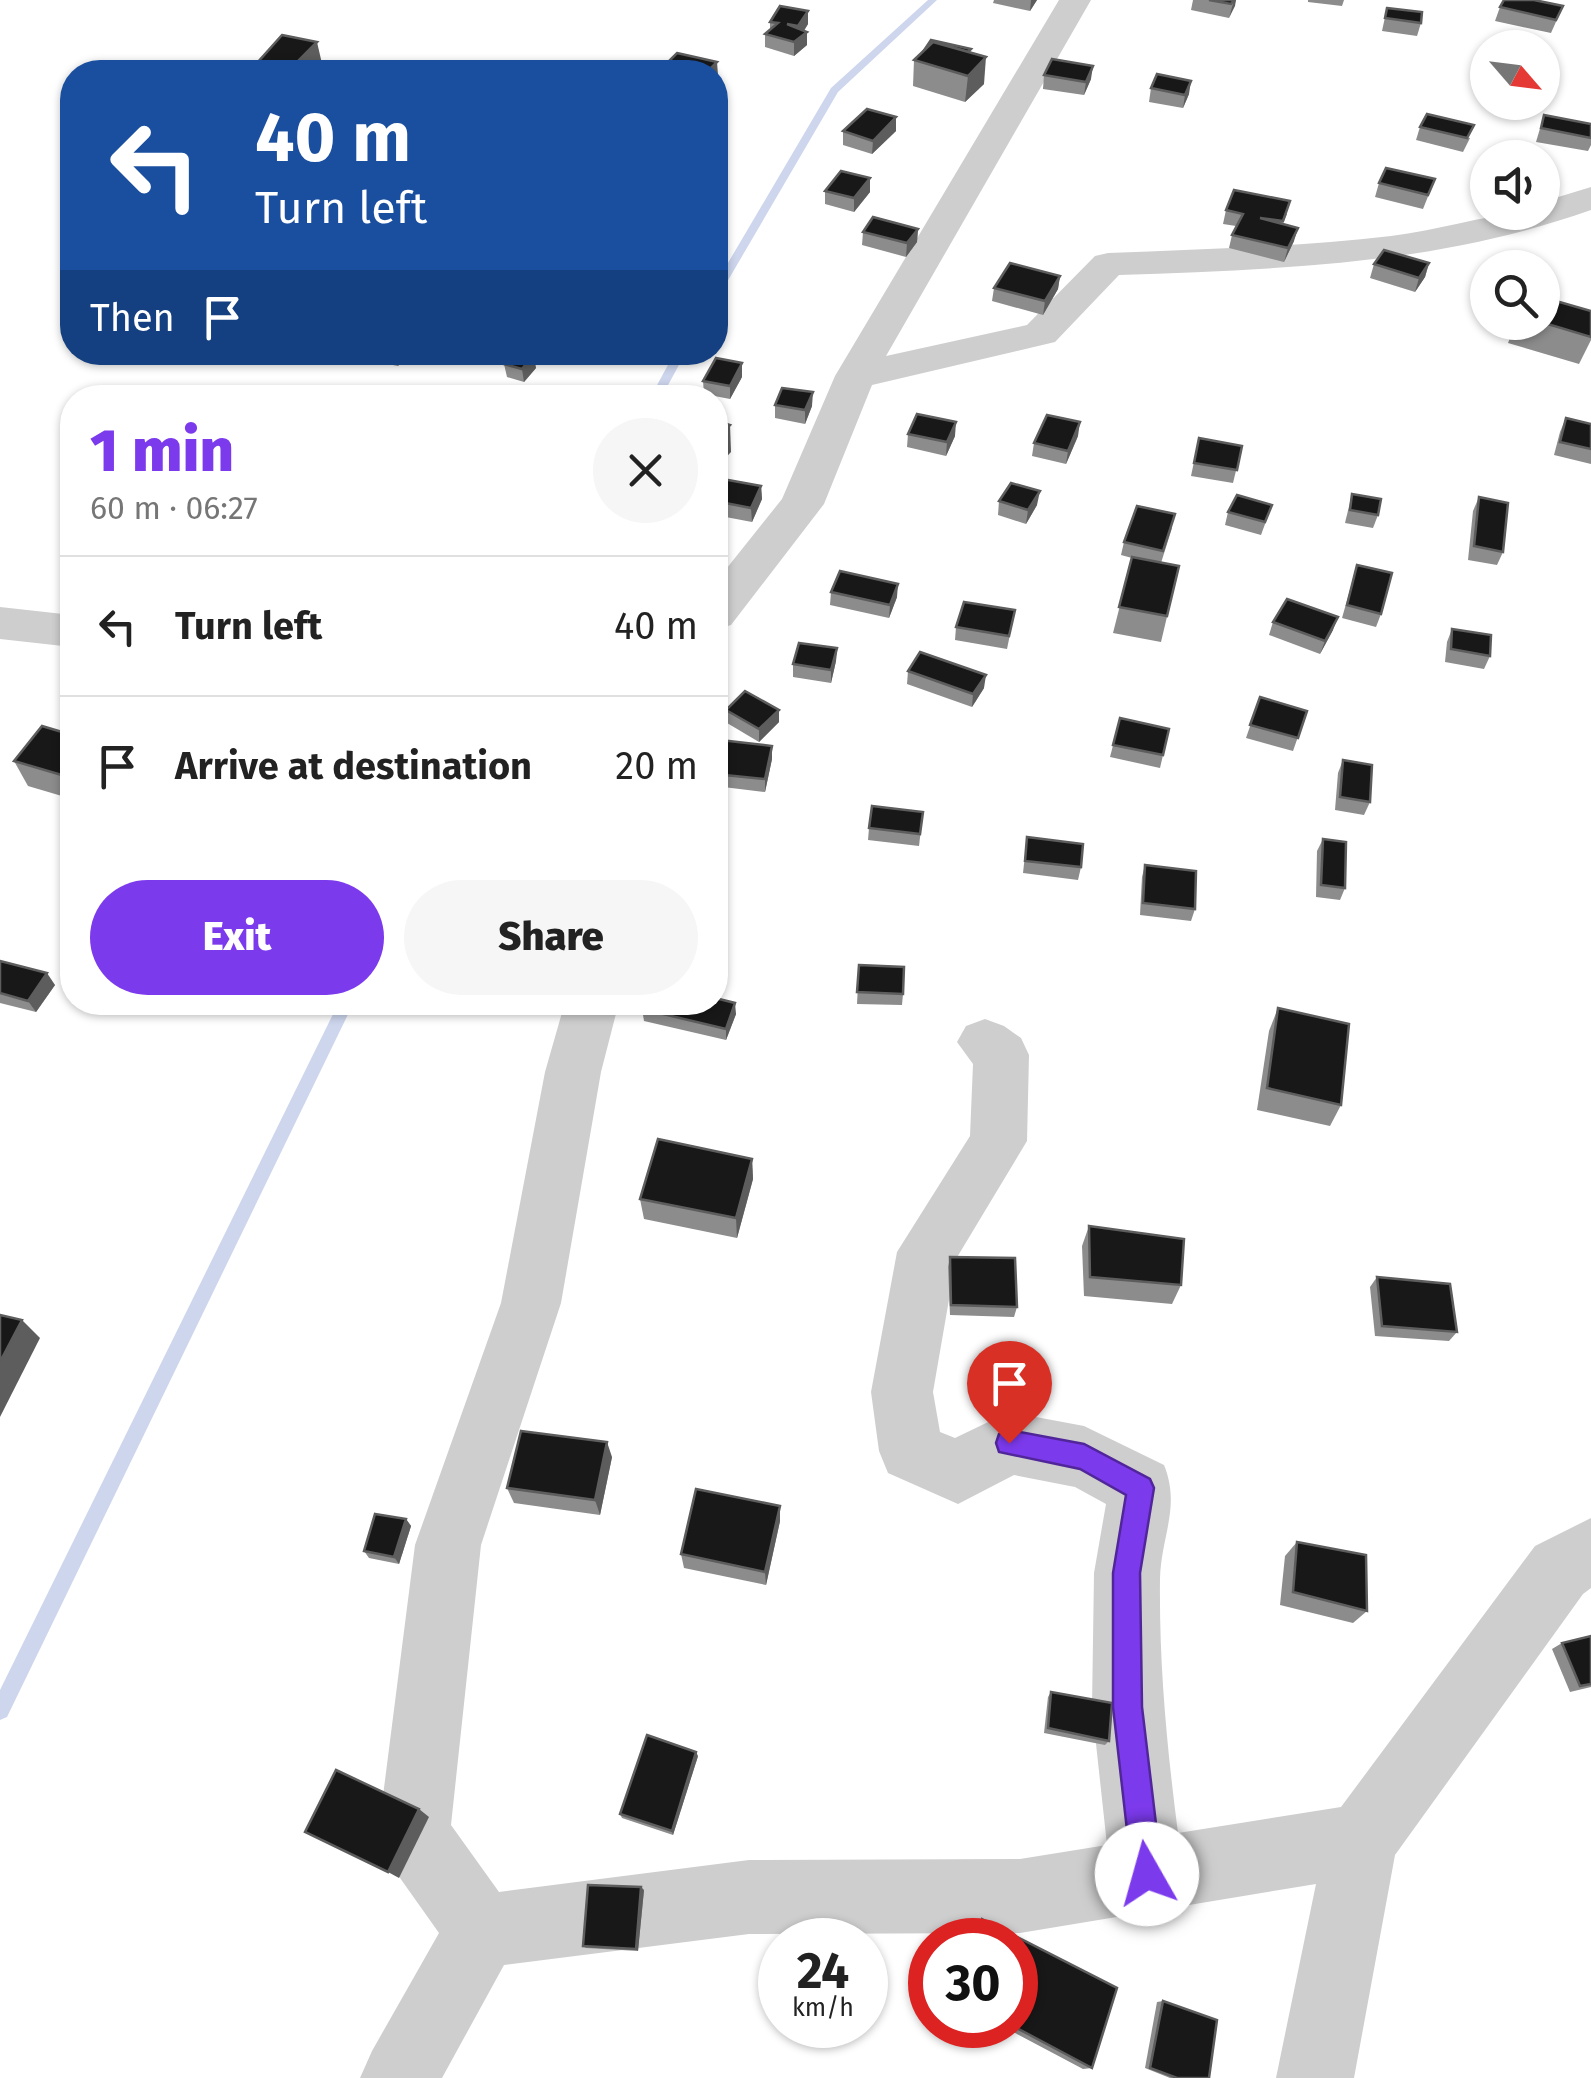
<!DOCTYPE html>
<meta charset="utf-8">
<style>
body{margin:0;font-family:"Fira Sans",sans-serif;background:#f6f6f6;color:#222;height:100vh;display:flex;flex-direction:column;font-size:38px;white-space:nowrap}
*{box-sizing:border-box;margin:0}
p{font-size:32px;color:#767676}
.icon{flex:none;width:55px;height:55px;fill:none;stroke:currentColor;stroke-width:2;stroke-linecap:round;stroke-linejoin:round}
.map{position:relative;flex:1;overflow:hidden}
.details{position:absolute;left:60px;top:385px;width:668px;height:630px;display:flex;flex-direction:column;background:#fff;border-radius:40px;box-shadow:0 2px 8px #0004}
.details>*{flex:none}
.hud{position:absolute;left:60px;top:60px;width:668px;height:305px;border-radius:40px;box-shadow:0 2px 8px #0004;background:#1a4fa0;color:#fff;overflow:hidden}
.needle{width:65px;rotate:118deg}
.controls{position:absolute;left:1470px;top:30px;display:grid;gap:20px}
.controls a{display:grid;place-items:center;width:90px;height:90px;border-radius:50%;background:#fff;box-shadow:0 2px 8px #0004;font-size:50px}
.speed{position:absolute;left:758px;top:1918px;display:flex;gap:20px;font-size:50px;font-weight:700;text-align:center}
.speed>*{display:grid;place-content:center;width:130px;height:130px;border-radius:50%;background:#fff;box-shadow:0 2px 8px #0004;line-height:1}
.speed small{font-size:25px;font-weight:400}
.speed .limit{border:15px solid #d22;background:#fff;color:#111}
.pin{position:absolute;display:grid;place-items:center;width:85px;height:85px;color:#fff;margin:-102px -42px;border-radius:50% 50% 50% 0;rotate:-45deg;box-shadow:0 0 10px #0007}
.pin .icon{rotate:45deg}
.me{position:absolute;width:110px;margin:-55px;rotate:353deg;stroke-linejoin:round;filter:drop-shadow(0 0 8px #0008)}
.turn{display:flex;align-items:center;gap:35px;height:210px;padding:0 30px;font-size:45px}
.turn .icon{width:130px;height:130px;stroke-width:2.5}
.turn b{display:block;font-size:70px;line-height:85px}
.then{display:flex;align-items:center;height:95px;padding:0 30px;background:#0003;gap:20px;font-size:38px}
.round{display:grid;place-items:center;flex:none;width:105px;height:105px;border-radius:52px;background:#f6f6f6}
.overview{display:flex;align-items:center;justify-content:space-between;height:170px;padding:0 30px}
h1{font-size:60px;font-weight:800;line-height:75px;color:#7c3aed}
.button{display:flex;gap:20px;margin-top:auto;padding:20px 30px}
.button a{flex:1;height:115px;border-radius:60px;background:#7c3aed;color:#fff;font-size:40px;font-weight:800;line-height:115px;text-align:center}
.button a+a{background:#f6f6f6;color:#222}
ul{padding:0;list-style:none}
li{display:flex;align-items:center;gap:30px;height:140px;padding:0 30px;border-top:2px solid #e0e0e0}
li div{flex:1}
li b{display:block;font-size:38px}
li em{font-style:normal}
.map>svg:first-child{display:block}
</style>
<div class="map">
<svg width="1591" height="2078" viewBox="0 0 1591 2078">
<rect width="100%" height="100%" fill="#fff"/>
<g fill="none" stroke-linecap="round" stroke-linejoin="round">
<g fill="#cdd6ed" fill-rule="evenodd">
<polygon points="928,0 937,0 838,92 720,294 715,297 715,285 831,88"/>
<polygon points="675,352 686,352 661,398 650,398"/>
<polygon points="339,1002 354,1002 7,1717 0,1720 0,1690"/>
</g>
<g fill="#cecece" fill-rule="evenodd">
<path d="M1059,0h32l-205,356 141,-31 68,-69 13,-3c95,-4 189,-6 283,-17 51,-6 101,-24 151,-24v-10l49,-15v23c-156,55 -309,59 -472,65l-64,67 -183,43 -48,119 -93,121 -16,5v-47l67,-84 53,-123z"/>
<polygon points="0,607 72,615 72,647 0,639"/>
<path d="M565,1002h54l-18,70 -40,231 -80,242 -30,280 48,67 250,-32 271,-1 87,-14 -15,-138 2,-134 12,-69 -31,-17 -61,-12 -56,29 -70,-31 -9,-22 -8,-59 26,-140 73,-116 3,-72 -16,-22 9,-16 19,-7 19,7 17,12 8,17 -2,86 -71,118 -23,133 7,40 15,6 54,-26 75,14 80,39c17,42 -3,71 -4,114 -1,86 7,169 18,254l163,-26 194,-261 56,-28v70l-8,6 -188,261 -41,223h-78l40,-194 -296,49 -271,1 -245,31 -62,113h-82l12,-27 67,-118 -51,-72 -10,-26 37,-290 86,-242 44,-231z"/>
</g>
</g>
<g fill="#8c8c8c">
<polygon points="994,0 1037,0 1030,11 993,3"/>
<polygon points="1193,0 1236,0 1229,18 1191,10"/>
<polygon points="1308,0 1344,0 1342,6 1308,2"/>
<polygon points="1563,6 1551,33 1495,21 1500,7"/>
<polygon points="1387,8 1421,23 1417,36 1382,31"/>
<polygon points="808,11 808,24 804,31 807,32 807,45 794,56 765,47 765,34 770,30 770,22"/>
<polygon points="970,53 984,84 965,102 913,86 914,60"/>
<polygon points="1044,75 1091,79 1084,95 1043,89"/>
<polygon points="1151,88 1189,94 1183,108 1149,102"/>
<polygon points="1544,115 1591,124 1591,145 1588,151 1536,142"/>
<polygon points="1420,127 1470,138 1463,152 1416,140"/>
<polygon points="843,131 896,131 872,154 843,145"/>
<polygon points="1435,179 1423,209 1375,197 1379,183"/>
<polygon points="825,191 870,192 854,212 825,204"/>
<polygon points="1226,210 1287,214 1283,224 1294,241 1284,262 1229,248 1232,235 1236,226 1223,224"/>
<polygon points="918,229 917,242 906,257 862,245 863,232"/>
<polygon points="1429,263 1425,277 1415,292 1370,278 1374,264"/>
<polygon points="1060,276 1058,289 1043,315 992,301 994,288"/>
<polygon points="1591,311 1591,340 1579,364 1508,343 1516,322 1542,322"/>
<polygon points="360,352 408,352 398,366 361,359"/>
<polygon points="504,364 536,368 524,382 507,377"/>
<polygon points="742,377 730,399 704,394 703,381"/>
<polygon points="775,405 812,406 805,424 775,418"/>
<polygon points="1566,418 1591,424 1591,464 1554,455 1560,432"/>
<polygon points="908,434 955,436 946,456 907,447"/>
<polygon points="1078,436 1066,464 1032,456 1034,443"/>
<polygon points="1199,438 1242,446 1233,483 1191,476"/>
<polygon points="715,481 761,486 762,499 752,522 715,515"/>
<polygon points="1352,494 1378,515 1373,528 1345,523"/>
<polygon points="1479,497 1503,552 1497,565 1468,560 1473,511"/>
<polygon points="999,501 1037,505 1026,524 998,515"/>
<polygon points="1272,505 1261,535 1225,525 1228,512"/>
<polygon points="1172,528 1161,563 1179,566 1161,642 1113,633 1132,558 1121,555 1124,542"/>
<polygon points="1357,565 1381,614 1376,627 1342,618"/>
<polygon points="831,592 897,597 889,618 830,605"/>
<polygon points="1015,610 1007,649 955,640 956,627"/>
<polygon points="1273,622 1333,630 1320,654 1269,635"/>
<polygon points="1452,629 1490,656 1484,669 1445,662 1447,642"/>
<polygon points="837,648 836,661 831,683 793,677 793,664"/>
<polygon points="908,671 984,688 972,707 907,684"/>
<polygon points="1260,697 1307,711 1293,751 1246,738"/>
<polygon points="726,710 779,722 759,742 727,723"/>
<polygon points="1120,718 1169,729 1160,768 1110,757"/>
<polygon points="72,735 72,799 28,786 14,761"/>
<polygon points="772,759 765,792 715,786 715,774"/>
<polygon points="1343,760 1370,802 1364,815 1335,810 1338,773"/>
<polygon points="923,812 919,846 868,840 869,828"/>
<polygon points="1027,837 1081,867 1078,880 1023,873"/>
<polygon points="1323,839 1345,888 1340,900 1316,897 1317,851"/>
<polygon points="1145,865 1195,909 1191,921 1140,915 1142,877"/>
<polygon points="0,961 55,985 36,1012 0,1003"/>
<polygon points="859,965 903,994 902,1005 857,1004"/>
<polygon points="1278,1008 1341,1105 1330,1126 1257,1110 1269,1031"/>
<polygon points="642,1009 736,1014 726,1040 644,1021"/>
<polygon points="752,1159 753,1179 737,1238 644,1219 640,1199"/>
<polygon points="1089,1226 1181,1285 1172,1304 1084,1296 1082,1246"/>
<polygon points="950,1257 1017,1307 1014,1317 950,1315 948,1267"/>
<polygon points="1377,1277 1457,1332 1449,1341 1375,1336 1370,1287"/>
<polygon points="612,1457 600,1515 514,1503 507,1488"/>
<polygon points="406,1519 411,1526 399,1564 369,1558 364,1551"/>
<polygon points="780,1521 766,1585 684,1568 681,1554"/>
<polygon points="1297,1542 1367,1611 1353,1623 1280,1605 1285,1556"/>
<polygon points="1591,1636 1591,1687 1570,1692 1552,1649 1562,1643"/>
<polygon points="1051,1692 1109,1741 1105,1745 1044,1733 1048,1697"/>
<polygon points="698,1756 673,1835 622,1818 620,1814"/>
<polygon points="644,1890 638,1951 586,1948 583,1946"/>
<polygon points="982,1919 1117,1988 1092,2068 1083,2069 1000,2025 1015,2025 1015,1940 971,1940 977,1924"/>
<polygon points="1163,2001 1209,2078 1170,2078 1145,2068 1157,2002"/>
</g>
<g fill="#5d5d5d">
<polygon points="1031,0 1037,0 1030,11"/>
<polygon points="1234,0 1236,0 1235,6 1229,18"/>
<polygon points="808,11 808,24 799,38 807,32 807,45 794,56 794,42 798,39 798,26"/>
<polygon points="317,42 323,68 296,63"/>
<polygon points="986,57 984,84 965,102 968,76"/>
<polygon points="717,62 718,75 715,78 715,72 707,72"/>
<polygon points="1093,66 1091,79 1084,95 1086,82"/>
<polygon points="1191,81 1189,94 1183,108 1185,95"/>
<polygon points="896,117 896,131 872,154 873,141"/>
<polygon points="870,178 870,192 854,212 854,198"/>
<polygon points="1298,228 1294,241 1284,262 1288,248"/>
<polygon points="918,229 917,242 906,257 907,243"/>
<polygon points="1429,263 1425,277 1415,292 1419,278"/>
<polygon points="1060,276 1058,289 1043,315 1045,301"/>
<polygon points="395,352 408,352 398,366"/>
<polygon points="534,354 536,368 524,382 522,369"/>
<polygon points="742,363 742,377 730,399 730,386"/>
<polygon points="813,392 812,406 805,424 805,410"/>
<polygon points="956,422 955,436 946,456 947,442"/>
<polygon points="1080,422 1078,436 1066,464 1068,451"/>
<polygon points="730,425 731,452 715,469 715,441"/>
<polygon points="761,486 762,499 752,522 751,508"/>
<polygon points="1040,491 1037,505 1026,524 1028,510"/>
<polygon points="898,584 897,597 889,618 890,605"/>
<polygon points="1338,617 1333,630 1320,654 1325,641"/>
<polygon points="837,648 836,661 831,683 831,670"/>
<polygon points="986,675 984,688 972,707 973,694"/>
<polygon points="779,710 779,722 759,742 759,729"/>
<polygon points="772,746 772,759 765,792 765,779"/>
<polygon points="47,973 55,985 36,1012 28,1001"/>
<polygon points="735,1003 736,1014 726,1040 726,1029"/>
<polygon points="752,1159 753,1179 737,1238 736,1218"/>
<polygon points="22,1320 40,1338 0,1417 0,1362"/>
<polygon points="607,1442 612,1457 600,1515 595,1500"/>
<polygon points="780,1506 780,1521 766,1585 765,1572"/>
<polygon points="406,1519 411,1526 399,1564 394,1557"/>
<polygon points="696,1752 698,1756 673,1835 672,1831"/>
<polygon points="419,1809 429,1817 399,1878 388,1872"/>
<polygon points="641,1887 644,1890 638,1951 636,1949"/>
</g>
<g fill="#181818" stroke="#5d5d5d" stroke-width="2.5">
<polygon points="1209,0 1234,0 1231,4"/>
<polygon points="1504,0 1534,0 1563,6 1556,20 1500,7"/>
<polygon points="780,6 808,11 798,26 787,24 807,32 794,42 765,34 778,23 770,22"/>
<polygon points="1387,8 1422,12 1421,23 1385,18"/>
<polygon points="282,35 317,42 296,63 341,69 337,72 249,72"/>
<polygon points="931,40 971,49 968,52 933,42 923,52"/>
<polygon points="933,42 986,57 968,76 914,60"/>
<polygon points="677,53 717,62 707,72 676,72 661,69"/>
<polygon points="1052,59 1093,66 1086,82 1044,75"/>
<polygon points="1157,74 1191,81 1185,95 1151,88"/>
<polygon points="867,109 896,117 873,141 843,131"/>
<polygon points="1427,114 1474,125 1467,138 1420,127"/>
<polygon points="1544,115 1591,124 1591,138 1541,128"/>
<polygon points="1386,168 1435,179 1428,195 1379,183"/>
<polygon points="841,171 870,178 854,198 825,191"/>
<polygon points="1234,190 1290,201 1283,221 1260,218 1298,228 1288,248 1232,235 1243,214 1226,210"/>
<polygon points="873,217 918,229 907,243 863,232"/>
<polygon points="1384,250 1429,263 1419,278 1374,264"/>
<polygon points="1010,263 1060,276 1045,301 994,288"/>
<polygon points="1542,297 1591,311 1591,337 1541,322 1542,322"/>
<polygon points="514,352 527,352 534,354 522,369 504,364"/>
<polygon points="716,358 742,363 730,386 703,381"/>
<polygon points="782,388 813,392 805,410 775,405"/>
<polygon points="917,414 956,422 947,442 908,434"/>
<polygon points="1047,415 1080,422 1068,451 1034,443"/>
<polygon points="1566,418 1591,424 1591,449 1560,442"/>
<polygon points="715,420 730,425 715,441"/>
<polygon points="1199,438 1242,446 1237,470 1194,463"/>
<polygon points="717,478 761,486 751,508 715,501 715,481"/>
<polygon points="1011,483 1040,491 1028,510 999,501"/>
<polygon points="1352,494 1381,499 1378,515 1350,510"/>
<polygon points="1237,495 1272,505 1265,522 1228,512"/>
<polygon points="1479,497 1508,503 1503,552 1474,546"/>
<polygon points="1137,506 1175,514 1163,551 1124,542"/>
<polygon points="1132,557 1179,566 1167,616 1119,607"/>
<polygon points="1357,565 1392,573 1381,614 1347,605"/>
<polygon points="840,571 898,584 890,605 831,592"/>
<polygon points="1287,599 1338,617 1325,641 1273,622"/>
<polygon points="964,602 1015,610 1009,636 956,627"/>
<polygon points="1452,629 1491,635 1490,656 1451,649"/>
<polygon points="799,643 837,648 831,670 793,664"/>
<polygon points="920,652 986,675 973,694 908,671"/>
<polygon points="745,691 779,710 759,729 726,710"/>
<polygon points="1260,697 1307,711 1298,738 1250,725"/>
<polygon points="1120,718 1169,729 1163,755 1113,745"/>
<polygon points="42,726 72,735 72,778 14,761"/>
<polygon points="720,740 772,746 765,779 715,774 715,762"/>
<polygon points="1343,760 1372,765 1370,802 1340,797"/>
<polygon points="872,806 923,812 920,834 869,828"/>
<polygon points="1027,837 1083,844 1081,867 1025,861"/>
<polygon points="1323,839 1346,842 1345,888 1321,885"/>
<polygon points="1145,865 1196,871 1195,909 1143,903"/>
<polygon points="0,961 47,973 28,1001 0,993"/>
<polygon points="859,965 904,967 903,994 857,992"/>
<polygon points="715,998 735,1003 726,1029 642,1009 645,1002 715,1002"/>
<polygon points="1278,1008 1349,1024 1341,1105 1267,1088"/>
<polygon points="658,1139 752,1159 736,1218 640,1199"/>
<polygon points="1089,1226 1184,1239 1181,1285 1090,1277"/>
<polygon points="950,1257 1015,1258 1017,1307 951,1305"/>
<polygon points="1377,1277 1450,1284 1457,1332 1382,1326"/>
<polygon points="0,1315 22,1320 0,1362"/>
<polygon points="521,1431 607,1442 595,1500 507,1488"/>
<polygon points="696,1489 780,1506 765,1572 681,1554"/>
<polygon points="375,1514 406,1519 394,1557 364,1551"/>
<polygon points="1297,1542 1366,1555 1367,1611 1293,1592"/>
<polygon points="1591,1636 1591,1684 1580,1686 1562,1643"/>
<polygon points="1051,1692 1112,1703 1109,1741 1048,1728"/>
<polygon points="647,1735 696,1752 672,1831 620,1814"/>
<polygon points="336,1770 419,1809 388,1872 305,1832"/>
<polygon points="588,1885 641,1887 636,1949 583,1946"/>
<polygon points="982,1919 1117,1988 1092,2068 1011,2025 1015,2025 1015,1940 975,1940"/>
<polygon points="1163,2001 1217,2020 1209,2078 1177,2078 1150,2068"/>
</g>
<polygon fill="#7c3aed" stroke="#51269a" stroke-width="2.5" points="1009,1430 1084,1444 1150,1479 1154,1488 1140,1573 1142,1707 1162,1874 1157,1885 1147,1889 1136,1885 1132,1874 1113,1707 1113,1573 1126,1495 1080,1469 999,1452 996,1443 999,1434"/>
</svg>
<div class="controls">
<a><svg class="needle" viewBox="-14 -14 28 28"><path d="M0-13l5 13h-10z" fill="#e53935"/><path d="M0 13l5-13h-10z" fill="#767676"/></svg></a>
<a><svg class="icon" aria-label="sound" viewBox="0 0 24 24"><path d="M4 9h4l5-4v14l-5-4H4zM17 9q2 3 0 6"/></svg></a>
<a><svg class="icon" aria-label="search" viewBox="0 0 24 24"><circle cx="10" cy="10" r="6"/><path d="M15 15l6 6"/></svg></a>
</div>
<div class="speed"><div>24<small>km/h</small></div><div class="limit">30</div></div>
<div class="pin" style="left:1009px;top:1443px;background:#d93025"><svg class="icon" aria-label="arrive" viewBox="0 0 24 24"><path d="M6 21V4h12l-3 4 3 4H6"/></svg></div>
<svg class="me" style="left:1147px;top:1874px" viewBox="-20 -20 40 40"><circle r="19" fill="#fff"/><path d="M0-13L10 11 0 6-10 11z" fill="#7c3aed"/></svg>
<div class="hud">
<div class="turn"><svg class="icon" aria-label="left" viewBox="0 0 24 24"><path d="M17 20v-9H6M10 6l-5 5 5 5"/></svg><div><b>40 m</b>Turn left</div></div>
<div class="then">Then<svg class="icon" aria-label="arrive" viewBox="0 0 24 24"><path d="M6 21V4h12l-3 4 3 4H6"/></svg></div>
</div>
<section class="details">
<div class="overview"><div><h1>1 min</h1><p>60 m · 06:27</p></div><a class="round"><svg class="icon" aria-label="close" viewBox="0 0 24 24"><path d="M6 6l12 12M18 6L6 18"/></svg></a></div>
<ul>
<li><svg class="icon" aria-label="left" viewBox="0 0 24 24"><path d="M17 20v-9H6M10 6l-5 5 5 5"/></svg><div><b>Turn left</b></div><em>40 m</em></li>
<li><svg class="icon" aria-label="arrive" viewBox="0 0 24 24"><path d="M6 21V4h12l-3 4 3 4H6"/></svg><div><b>Arrive at destination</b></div><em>20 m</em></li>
</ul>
<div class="button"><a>Exit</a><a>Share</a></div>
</section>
</div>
